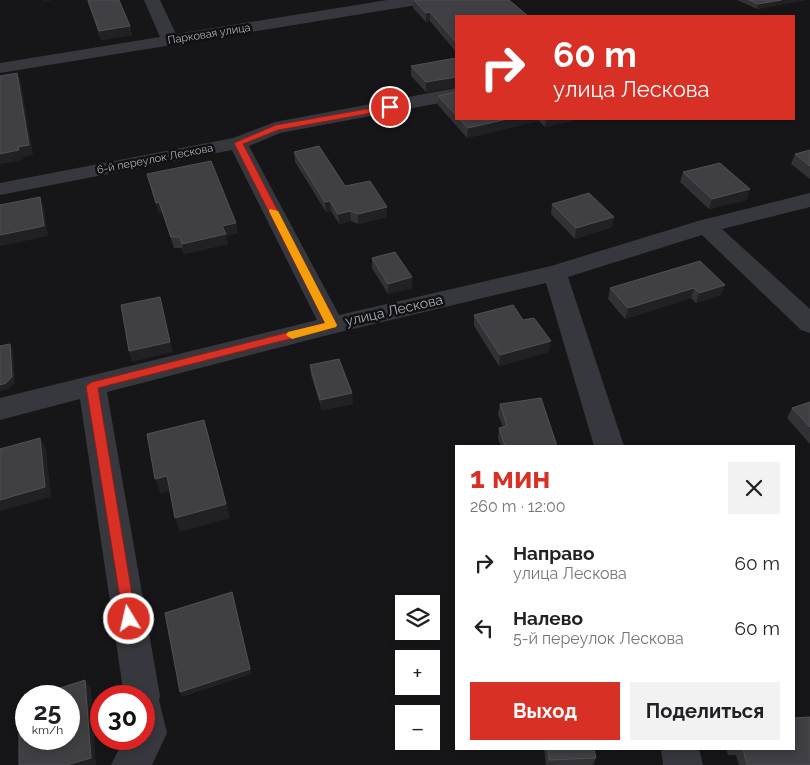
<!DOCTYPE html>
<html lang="ru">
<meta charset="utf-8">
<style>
body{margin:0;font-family:Raleway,sans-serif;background:#f2f2f2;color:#202124;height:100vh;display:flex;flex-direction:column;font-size:19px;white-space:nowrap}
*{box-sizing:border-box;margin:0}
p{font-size:16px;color:#757577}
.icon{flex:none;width:28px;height:28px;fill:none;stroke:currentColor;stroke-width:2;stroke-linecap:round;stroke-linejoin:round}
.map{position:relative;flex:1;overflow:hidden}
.sheet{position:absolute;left:455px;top:445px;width:340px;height:305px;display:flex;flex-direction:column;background:#fff;border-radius:0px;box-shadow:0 2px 8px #0003}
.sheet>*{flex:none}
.hud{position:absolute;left:455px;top:15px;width:340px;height:105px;border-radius:0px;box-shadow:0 2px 8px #0003;background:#d93025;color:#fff;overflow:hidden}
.fabs{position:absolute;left:395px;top:595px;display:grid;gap:10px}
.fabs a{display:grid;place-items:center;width:45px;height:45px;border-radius:0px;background:#fff;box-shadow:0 2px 8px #0003;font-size:25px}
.speed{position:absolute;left:15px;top:685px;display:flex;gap:10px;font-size:25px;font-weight:700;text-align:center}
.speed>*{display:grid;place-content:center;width:65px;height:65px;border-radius:50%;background:#fff;box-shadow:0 2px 8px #0003;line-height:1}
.speed small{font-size:12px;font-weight:400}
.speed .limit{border:8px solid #d22;background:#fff;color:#111}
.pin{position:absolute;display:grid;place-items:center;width:42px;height:42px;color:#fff;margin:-21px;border:2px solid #fff;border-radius:50%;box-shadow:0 1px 5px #0007}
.me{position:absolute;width:55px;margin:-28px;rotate:351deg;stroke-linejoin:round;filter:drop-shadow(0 0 4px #0008)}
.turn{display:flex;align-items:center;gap:18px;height:105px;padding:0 15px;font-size:22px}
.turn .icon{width:65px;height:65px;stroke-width:2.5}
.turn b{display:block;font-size:35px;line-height:42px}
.round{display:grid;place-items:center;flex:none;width:52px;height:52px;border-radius:0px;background:#f2f2f2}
.head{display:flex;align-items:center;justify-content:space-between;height:85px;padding:0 15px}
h1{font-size:30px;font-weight:700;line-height:38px;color:#d93025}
.action{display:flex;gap:10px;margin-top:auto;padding:10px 15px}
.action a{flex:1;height:58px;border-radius:0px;background:#d93025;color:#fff;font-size:20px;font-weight:700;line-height:58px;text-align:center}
.action a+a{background:#f2f2f2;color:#202124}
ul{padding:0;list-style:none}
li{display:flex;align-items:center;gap:15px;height:65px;padding:0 15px}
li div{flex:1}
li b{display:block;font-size:19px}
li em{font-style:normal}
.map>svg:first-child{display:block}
</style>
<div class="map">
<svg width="810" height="765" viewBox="0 0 810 765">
<rect width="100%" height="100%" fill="#161618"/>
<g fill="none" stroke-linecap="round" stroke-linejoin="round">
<g fill="#37383d" fill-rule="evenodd">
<polygon points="144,0 160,0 176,34 387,0 425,0 417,5 0,73 0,63 160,37"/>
<polygon points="456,88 456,100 280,133 249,146 339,315 551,266 698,221 810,193 810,207 722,229 810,309 810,333 801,330 702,235 568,277 624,446 594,446 546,283 332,334 107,392 160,696 159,700 167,733 152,765 111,765 124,739 144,739 144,696 124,696 80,399 0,420 0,398 317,320 232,150 0,195 0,183 233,138 275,122"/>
<polygon points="661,749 699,749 703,765 663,765"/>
</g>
</g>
<g fill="#323236">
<polygon points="87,0 119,0 130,26 132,35 101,40"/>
<polygon points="413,0 509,0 456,16 456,52 430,21 426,22 413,8"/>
<polygon points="737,0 805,0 757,9"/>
<polygon points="456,58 456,87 426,92 411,76 411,66"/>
<polygon points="456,92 456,119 580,119 545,127 539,121 467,138 438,105 438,96"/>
<polygon points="810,150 810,179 791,164 795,154"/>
<polygon points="294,152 345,186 387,207 387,217 358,224 351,221 339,224 331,211 326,212 295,162"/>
<polygon points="683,172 750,189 746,200 709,209 680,182"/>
<polygon points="147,174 238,233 226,236 228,244 184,254 182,248 174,248 162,212 159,213"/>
<polygon points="552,204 614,217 612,227 575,239 551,214"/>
<polygon points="372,258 412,288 388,294 372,268"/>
<polygon points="725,285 721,295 696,303 691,298 625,319 608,299 610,288"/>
<polygon points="474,315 523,320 549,352 499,366 474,326"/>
<polygon points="310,365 353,404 322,410 311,375"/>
<polygon points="810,402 810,444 787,418 792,408"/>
<polygon points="500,404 557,446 501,446 498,438 499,428 503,427 498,414"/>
<polygon points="544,749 594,749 596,758 593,765 546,765"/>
<polygon points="726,749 794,749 810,765 739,765 736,755 728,755"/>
</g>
<g fill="#212124">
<polygon points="42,0 54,0 42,2"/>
<polygon points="781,0 805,0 757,9 758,4"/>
<polygon points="430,12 430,21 426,22 426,13"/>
<polygon points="130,26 132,35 101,40 99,31"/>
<polygon points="17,73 21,82 33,155 22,157 23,160 0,164 0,154"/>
<polygon points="456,77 456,87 426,92 426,82"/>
<polygon points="507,119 539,119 539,121 467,138 468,128"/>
<polygon points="546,119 580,119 545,127"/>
<polygon points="750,189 746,200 709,209 712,199"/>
<polygon points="40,197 44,207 48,236 0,246 0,235"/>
<polygon points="330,201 331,211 326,212 325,202"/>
<polygon points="159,202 162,212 159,213 156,203"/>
<polygon points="387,207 387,217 358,224 358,214"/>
<polygon points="350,211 351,221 339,224 338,214"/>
<polygon points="614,217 612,227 575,239 576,228"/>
<polygon points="236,223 238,233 226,236 228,244 184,254 182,244 222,226"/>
<polygon points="412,277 412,288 388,294 388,284"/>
<polygon points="725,285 721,295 696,303 699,293"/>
<polygon points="694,288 691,298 625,319 628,308"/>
<polygon points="160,297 173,352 132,362 129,351"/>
<polygon points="551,341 549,352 499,366 500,355"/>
<polygon points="10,344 13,349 15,383 8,389 0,391 0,385"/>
<polygon points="352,393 353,404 322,410 320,400"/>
<polygon points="208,435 230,518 180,532 175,518"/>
<polygon points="40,438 46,448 51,497 0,511 0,500"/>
<polygon points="167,476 172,490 161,494 155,479"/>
<polygon points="232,592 252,674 182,697 180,692"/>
<polygon points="85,680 91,689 96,765 67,765"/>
</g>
<g fill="#3f3f44" stroke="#4f5156">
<polygon points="88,0 119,0 130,26 99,31"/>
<polygon points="414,0 509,0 528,16 456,16 456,42 430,12 426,13"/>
<polygon points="749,0 781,0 758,4"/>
<polygon points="456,58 456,77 426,82 411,66"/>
<polygon points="17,73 29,145 18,147 19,150 0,154 0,76"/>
<polygon points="456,92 456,115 438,96"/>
<polygon points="459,119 507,119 468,128"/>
<polygon points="319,146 345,186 370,181 387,207 358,214 350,211 338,214 330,201 325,202 294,152"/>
<polygon points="810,150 810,166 795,154"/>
<polygon points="211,161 236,223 222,226 226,234 182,244 180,237 171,237 159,202 156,203 147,174"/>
<polygon points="720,163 750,189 712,199 683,172"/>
<polygon points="589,193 614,217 576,228 552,204"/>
<polygon points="40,197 44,226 0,235 0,205"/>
<polygon points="395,252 412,277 388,284 372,258"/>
<polygon points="700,261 725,285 699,293 694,288 628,308 610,288"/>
<polygon points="160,297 170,342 129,351 121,305"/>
<polygon points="513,305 523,320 534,318 551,341 500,355 474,315"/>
<polygon points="10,344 12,377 6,383 0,385 0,346"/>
<polygon points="339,359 352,393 320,400 310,365"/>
<polygon points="541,398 557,446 505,446 499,428 507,426 500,404"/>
<polygon points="810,402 810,427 792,408"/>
<polygon points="204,420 226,504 175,518 167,476 155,479 147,434"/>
<polygon points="40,438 45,487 0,500 0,449"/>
<polygon points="232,592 250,669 180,692 165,613"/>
<polygon points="85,680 91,758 67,765 19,765 19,719 26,717 26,739 69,739 69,696 58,696 57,689"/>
<polygon points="810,717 810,765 747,765 743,749 794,749 794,718"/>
<polygon points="548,749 594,749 596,758 549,760"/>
</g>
<polygon fill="#d93025" stroke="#8d1f18" points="390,105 393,105 393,109 278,130 243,144 337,325 336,327 98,388 136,619 134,623 129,625 124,623 86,386 92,382 325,323 234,143 276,125"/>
<polygon fill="#f59e0b" points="270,209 278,211 337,325 336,327 292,339 286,335 288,332 325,323 269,211"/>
<g text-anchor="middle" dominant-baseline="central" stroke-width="5" stroke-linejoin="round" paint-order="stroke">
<g font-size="11" fill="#a8adb8" stroke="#111113">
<text transform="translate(209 34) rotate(-9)">Парковая улица</text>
<text transform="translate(155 159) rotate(-11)">6-й переулок Лескова</text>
</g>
<g font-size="14" fill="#a8adb8" stroke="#111113">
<text transform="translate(394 310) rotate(-13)">улица Лескова</text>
</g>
</g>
</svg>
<div class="fabs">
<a><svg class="icon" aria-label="layers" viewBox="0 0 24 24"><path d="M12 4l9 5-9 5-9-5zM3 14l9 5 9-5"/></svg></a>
<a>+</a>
<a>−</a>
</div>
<div class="speed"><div>25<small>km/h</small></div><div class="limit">30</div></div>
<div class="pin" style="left:390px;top:107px;background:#d93025"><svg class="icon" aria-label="arrive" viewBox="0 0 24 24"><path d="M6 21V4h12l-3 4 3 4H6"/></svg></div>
<svg class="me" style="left:129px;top:619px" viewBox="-20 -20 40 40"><circle r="17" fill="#d93025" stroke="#fff" stroke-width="3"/><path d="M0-11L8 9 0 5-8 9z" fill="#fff"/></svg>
<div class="hud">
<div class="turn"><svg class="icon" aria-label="right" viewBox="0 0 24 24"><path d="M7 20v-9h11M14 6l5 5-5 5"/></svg><div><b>60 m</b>улица Лескова</div></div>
</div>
<section class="sheet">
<div class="head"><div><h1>1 мин</h1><p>260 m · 12:00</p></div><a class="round"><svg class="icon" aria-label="close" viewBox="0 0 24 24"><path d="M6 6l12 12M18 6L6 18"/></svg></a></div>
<ul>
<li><svg class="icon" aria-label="right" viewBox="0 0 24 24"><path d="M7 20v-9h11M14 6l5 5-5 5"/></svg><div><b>Направо</b><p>улица Лескова</p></div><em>60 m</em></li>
<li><svg class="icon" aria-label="left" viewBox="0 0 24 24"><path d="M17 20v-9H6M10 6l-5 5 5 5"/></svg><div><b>Налево</b><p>5-й переулок Лескова</p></div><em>60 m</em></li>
</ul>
<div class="action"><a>Выход</a><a>Поделиться</a></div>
</section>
</div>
